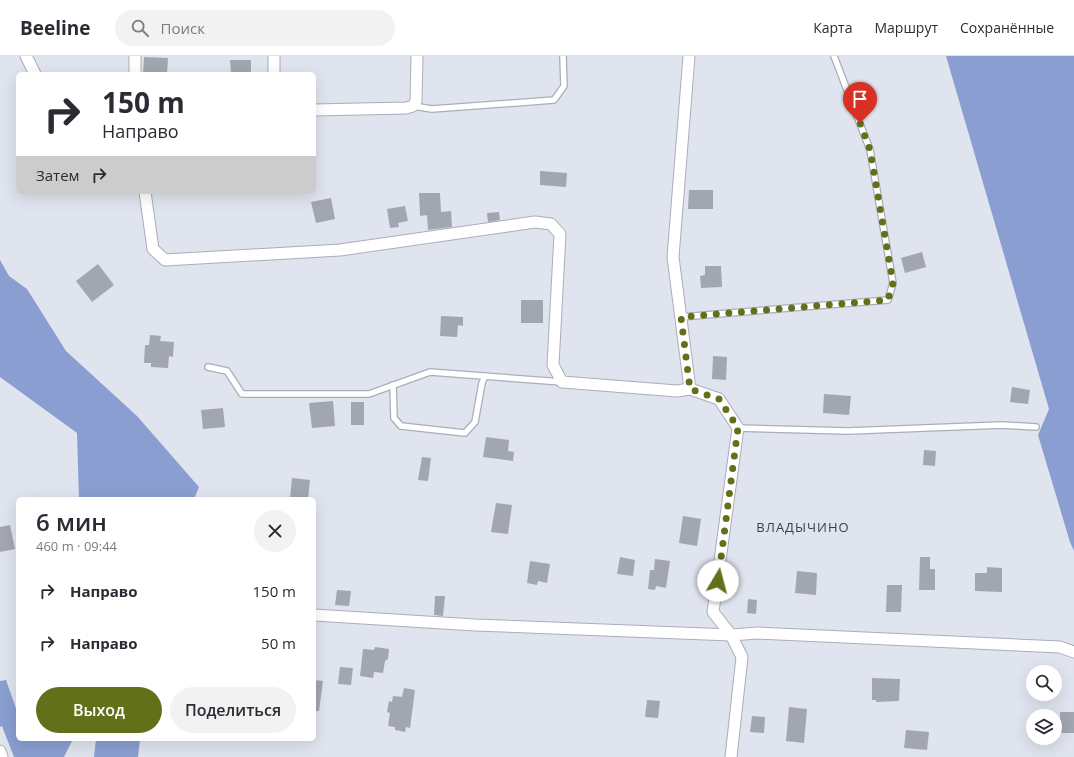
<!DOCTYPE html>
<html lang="ru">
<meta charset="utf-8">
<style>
body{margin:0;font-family:"Open Sans",sans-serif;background:#f2f2f3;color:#2b2b33;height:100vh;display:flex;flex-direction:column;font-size:15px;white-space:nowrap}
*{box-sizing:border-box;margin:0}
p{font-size:13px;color:#7c7c81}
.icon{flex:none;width:22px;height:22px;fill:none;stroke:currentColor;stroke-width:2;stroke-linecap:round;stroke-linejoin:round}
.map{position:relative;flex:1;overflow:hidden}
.sheet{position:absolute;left:16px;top:441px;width:300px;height:244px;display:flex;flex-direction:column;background:#fff;border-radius:6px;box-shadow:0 4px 16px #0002}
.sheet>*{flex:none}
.guide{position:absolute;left:16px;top:16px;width:300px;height:122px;border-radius:6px;box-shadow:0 4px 16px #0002;background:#fff;color:#2b2b33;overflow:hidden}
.buttons{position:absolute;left:1026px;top:609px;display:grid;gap:8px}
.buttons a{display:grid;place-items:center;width:36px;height:36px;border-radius:50%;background:#fff;box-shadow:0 4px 16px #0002;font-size:20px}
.pin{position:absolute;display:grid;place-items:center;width:34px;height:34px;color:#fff;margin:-41px -17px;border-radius:50% 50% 50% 0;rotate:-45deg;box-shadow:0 0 4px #0007}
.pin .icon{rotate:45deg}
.me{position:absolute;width:44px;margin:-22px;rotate:8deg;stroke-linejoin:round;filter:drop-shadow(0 0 3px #0008)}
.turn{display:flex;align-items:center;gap:14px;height:84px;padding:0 20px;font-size:18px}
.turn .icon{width:52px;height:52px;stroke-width:2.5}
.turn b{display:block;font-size:28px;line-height:34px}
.then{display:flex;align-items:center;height:38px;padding:0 20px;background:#0003;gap:8px;font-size:15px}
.round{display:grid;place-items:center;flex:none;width:42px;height:42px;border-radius:21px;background:#f2f2f3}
.headline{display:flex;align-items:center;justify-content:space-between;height:68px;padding:0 20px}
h1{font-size:24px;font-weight:600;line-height:30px}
.action{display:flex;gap:8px;margin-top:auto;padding:8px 20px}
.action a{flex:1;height:46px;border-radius:24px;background:#63701a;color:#fff;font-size:16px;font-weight:600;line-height:46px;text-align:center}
.action a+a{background:#f2f2f3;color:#2b2b33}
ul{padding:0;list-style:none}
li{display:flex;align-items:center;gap:12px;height:52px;padding:0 20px}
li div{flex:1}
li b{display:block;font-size:15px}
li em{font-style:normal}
header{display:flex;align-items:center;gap:24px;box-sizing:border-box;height:56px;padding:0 20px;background:#fff;border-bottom:1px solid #e1e1e2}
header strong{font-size:19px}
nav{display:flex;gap:22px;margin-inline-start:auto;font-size:14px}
.search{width:280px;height:36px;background:#f2f2f3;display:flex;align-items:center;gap:10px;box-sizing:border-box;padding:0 14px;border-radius:22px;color:#7c7c81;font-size:15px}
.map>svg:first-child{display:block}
</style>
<header>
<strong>Beeline</strong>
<div class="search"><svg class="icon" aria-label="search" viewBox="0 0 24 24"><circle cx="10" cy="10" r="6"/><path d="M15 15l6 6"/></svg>Поиск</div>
<nav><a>Карта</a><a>Маршрут</a><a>Сохранённые</a></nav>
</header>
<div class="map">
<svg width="1074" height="701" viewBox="0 0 1074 701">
<rect width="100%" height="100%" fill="#dfe4ee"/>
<g fill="#8a9ed1">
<polygon points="946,0 1074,0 1074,495 1070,486 1038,379 1049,353"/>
<polygon points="0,204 9,220 27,233 66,295 137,360 199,431 194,443 79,443 77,377 0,321"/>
<polygon points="6,624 18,658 18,683 73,683 64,701 14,701 2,670 0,671 0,625"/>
<polygon points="96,683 140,683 138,701 94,701"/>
</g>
<g fill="#a2a6b0">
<polygon points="144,1 168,2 167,18 143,18"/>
<polygon points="230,4 251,4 251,18 231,18"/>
<polygon points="540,115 567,117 566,131 540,129"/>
<polygon points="689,134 713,134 713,153 688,153"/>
<polygon points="419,137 440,137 441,156 451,155 452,171 428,174 427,159 420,160"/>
<polygon points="331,142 335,163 316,167 311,146"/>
<polygon points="405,150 408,165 398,167 399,171 390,172 387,153"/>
<polygon points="499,156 500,164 488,166 487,157"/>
<polygon points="922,196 926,211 905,217 901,202"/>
<polygon points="98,208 114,229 92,246 76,225"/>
<polygon points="705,210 721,210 722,231 701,232 700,220 705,219"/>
<rect x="521" y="244" width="22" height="23"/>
<polygon points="441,260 463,261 463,270 458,269 457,281 440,280"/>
<polygon points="150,279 161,280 160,285 174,286 173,301 169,300 168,312 151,311 151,307 144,307 145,289 149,289"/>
<polygon points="713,300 727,301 726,324 712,323"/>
<polygon points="1012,331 1030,334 1028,348 1010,346"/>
<polygon points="824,338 851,340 849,359 823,357"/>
<polygon points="333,345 335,370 312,372 309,347"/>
<rect x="351" y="346" width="13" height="23"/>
<polygon points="223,352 225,371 203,373 201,354"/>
<polygon points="486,381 509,384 508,395 514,396 513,405 483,401"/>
<polygon points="924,394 936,395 935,410 923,409"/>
<polygon points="422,401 431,402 428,425 418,424"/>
<polygon points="292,422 310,424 308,443 290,442"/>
<polygon points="496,447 512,449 508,478 491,476"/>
<polygon points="683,460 701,463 697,490 679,487"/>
<polygon points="10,469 15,493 0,496 0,471"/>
<polygon points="620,501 635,504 633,520 617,518"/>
<polygon points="920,501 930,501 930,513 935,513 935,534 919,534"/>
<polygon points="655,503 670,505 666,532 656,530 655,534 648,533 650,514 654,514"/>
<polygon points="530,505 550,508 547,527 538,525 537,529 527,527"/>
<polygon points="987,511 1002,512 1002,536 975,535 975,517 987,517"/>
<polygon points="797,515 817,517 816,539 795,537"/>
<polygon points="887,529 902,529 901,556 886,556"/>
<polygon points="337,534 351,535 349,550 335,549"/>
<polygon points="435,540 445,540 443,560 434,559"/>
<polygon points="748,543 757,544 756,558 747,557"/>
<polygon points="375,591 389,593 388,603 385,605 383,617 374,616 373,622 360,620 363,593 374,594"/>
<polygon points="340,611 353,612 351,629 338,628"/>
<polygon points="872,622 900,623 899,645 876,646 876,644 872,644"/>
<polygon points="314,624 323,625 319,655 314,655"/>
<polygon points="404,632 415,634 410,672 406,671 405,676 395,674 395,671 388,670 390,657 387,656 389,645 392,646 393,640 402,641"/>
<polygon points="647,644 660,645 658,662 645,661"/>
<polygon points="789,651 807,653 804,687 786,685"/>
<rect x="1060" y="656" width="14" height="21"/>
<polygon points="752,660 765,661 764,677 750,676"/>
<polygon points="906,674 929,676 927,694 904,692"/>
</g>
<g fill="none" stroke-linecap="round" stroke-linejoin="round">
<g stroke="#aaaeb9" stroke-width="8">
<g id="lane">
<polyline points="413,50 432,53 554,44 564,30 563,0"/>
<polyline points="681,261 888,244 893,227 870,94 834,0"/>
<polyline points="208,311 227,315 242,338 369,338 430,316 562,326"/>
<polyline points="393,329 394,362 401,370 465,377 475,366 482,327 485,320"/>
<polyline points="738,372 848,375 1002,369 1036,371"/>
</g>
</g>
<g stroke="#aaaeb9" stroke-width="13">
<g id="street">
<polyline points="26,0 35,18"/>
<polyline points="274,0 274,18"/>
<polyline points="689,0 673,201 690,333 719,343 738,372 713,556 731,579 742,601 731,701"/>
<polyline points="135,18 135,0"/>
<polyline points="314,54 406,52 413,50 416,45 417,0"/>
<polyline points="145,136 153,193 165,204 340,194 535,166 551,168 560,178 553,309 562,326 677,335 690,333"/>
<polyline points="314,559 475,569 731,579 758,577 1060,591 1074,596"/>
<polyline points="0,695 2,701"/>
</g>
</g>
<use href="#lane" stroke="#fff" stroke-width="5.5"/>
<use href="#street" stroke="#fff" stroke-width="11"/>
</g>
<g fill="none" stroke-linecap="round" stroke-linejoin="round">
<polyline stroke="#63701a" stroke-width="7" stroke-dasharray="0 12.6" points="718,525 738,372 719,343 690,333 681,261 888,244 893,227 870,94 860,67"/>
</g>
<g text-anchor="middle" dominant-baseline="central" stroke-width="3" stroke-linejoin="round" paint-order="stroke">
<g font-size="13" letter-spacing="1" fill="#3a3e46" stroke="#dfe4ee">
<text x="803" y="471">ВЛАДЫЧИНО</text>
</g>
</g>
</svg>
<div class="buttons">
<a><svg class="icon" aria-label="search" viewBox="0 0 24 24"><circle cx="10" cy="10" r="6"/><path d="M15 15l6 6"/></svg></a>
<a><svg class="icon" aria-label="layers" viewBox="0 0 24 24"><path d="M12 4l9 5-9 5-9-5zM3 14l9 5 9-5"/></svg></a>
</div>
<div class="pin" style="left:860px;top:67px;background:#d93025"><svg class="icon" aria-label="arrive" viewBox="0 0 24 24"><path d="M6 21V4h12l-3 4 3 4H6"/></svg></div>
<svg class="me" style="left:718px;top:525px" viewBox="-20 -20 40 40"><circle r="19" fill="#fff"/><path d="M0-13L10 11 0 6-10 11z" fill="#63701a"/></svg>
<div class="guide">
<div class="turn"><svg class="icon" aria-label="right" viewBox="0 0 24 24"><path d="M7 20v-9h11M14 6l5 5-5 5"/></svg><div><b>150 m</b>Направо</div></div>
<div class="then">Затем<svg class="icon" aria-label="right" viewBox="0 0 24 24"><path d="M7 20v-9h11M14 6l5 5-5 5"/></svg></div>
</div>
<section class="sheet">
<div class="headline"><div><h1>6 мин</h1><p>460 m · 09:44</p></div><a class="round"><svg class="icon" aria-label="close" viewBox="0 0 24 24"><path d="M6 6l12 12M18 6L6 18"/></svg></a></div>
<ul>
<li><svg class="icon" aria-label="right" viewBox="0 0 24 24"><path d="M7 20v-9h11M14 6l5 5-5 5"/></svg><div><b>Направо</b></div><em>150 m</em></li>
<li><svg class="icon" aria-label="right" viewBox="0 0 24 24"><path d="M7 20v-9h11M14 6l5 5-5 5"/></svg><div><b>Направо</b></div><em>50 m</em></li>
</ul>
<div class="action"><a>Выход</a><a>Поделиться</a></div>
</section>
</div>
